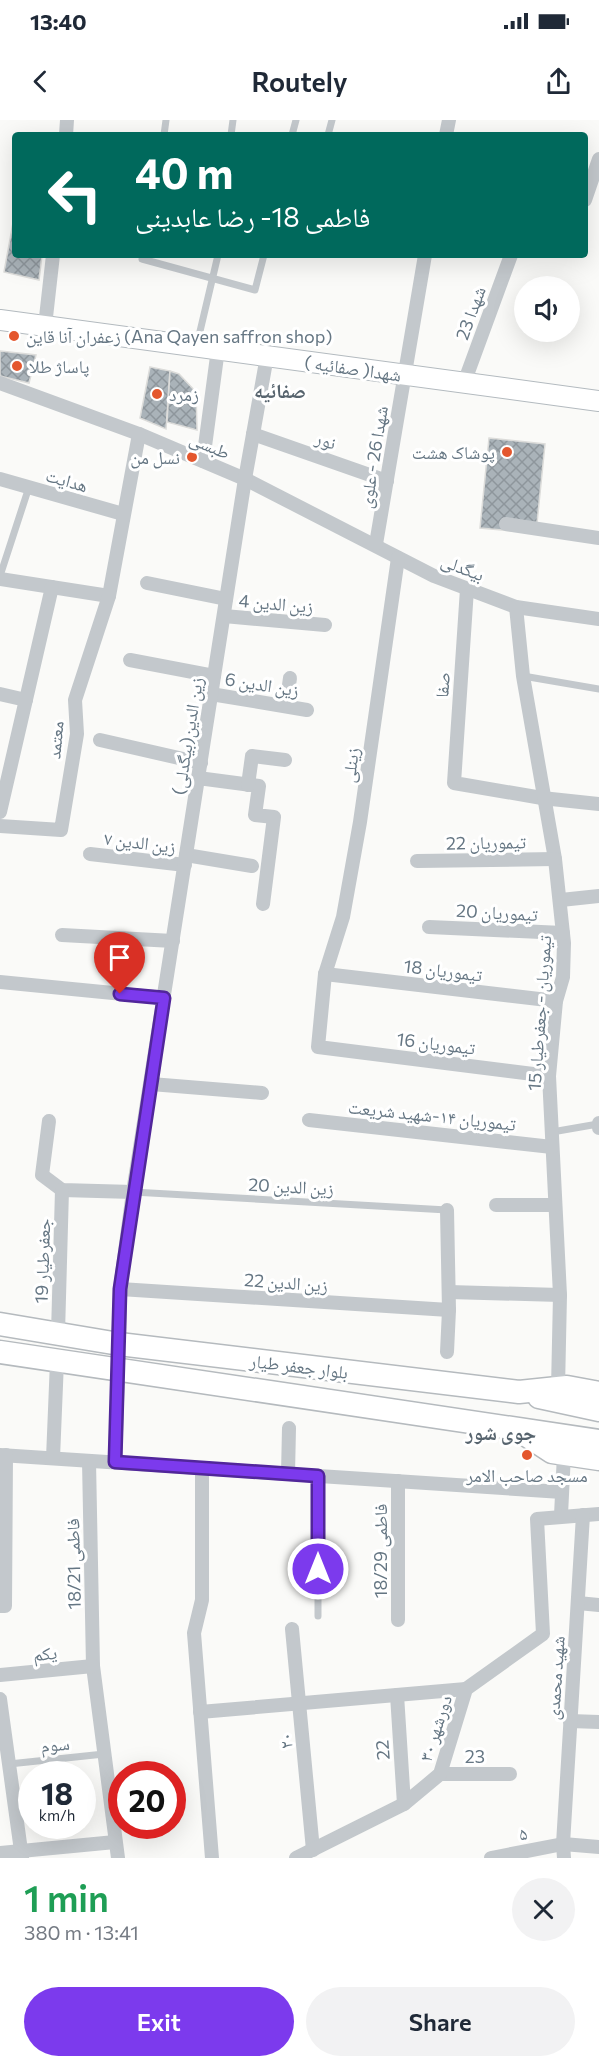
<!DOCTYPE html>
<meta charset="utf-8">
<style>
body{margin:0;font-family:Commissioner,"Noto Naskh Arabic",sans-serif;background:#f2f2f3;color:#1f2937;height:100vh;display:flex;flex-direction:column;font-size:22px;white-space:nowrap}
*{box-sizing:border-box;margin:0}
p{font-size:20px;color:#747a83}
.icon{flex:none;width:33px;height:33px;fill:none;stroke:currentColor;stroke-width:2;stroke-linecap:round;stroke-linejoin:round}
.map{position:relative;height:1738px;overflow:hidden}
.drawer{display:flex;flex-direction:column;background:#fff;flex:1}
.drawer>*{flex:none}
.guide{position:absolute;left:12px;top:12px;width:576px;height:126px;border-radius:6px;box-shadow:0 6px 24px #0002;background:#00695c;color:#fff;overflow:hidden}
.buttons{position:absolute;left:514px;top:156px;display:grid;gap:12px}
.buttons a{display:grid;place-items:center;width:66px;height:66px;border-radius:50%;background:#fff;box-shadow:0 6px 24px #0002;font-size:30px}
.speed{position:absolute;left:18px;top:1641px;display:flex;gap:12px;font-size:30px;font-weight:700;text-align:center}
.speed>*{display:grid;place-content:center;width:78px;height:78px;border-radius:50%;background:#fff;box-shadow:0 6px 24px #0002;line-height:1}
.speed small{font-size:15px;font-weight:400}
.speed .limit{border:9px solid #d22;background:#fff;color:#111}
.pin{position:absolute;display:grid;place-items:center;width:51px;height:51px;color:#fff;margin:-62px -26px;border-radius:50% 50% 50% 0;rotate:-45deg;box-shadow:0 0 6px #0007}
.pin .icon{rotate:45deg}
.me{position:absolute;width:66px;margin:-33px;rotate:0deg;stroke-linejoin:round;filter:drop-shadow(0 0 4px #0008)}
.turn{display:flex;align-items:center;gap:21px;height:126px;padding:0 24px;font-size:27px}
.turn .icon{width:78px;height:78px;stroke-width:2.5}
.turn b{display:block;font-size:42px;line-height:51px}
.round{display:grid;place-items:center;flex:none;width:63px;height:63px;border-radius:32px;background:#f2f2f3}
.overview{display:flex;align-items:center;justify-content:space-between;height:102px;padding:0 24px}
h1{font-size:36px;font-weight:600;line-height:45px;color:#1e9e55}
.primary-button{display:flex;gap:12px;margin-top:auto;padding:12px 24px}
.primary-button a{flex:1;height:69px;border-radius:36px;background:#7c3aed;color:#fff;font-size:24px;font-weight:600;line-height:69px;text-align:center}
.primary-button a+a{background:#f2f2f3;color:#1f2937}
.status{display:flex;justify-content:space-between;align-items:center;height:42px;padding:0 30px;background:#fff;direction:ltr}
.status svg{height:16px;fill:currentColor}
header{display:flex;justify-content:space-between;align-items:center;height:78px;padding:0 24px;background:#fff;font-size:27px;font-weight:600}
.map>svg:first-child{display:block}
</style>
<div class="status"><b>13:40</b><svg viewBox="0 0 49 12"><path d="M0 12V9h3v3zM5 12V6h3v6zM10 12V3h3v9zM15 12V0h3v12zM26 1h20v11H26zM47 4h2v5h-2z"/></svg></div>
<header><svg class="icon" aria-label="back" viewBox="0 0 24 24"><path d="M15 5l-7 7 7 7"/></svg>Routely<svg class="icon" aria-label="share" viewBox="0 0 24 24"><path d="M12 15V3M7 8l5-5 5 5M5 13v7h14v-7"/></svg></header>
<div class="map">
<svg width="599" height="1738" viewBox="0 0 599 1738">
<defs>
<pattern id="building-cross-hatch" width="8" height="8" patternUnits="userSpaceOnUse" patternTransform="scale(1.5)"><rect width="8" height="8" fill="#aab3b9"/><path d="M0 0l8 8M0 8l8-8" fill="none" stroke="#8e969c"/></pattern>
</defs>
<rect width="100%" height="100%" fill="#fafaf8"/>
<g fill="url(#building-cross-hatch)" stroke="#dcdcda" stroke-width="1.5">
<polygon points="13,103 15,135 42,135 39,160 4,152"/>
<polygon points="0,231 36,235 29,263 0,256"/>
<polygon points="150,247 170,251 166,309 140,298"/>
<polygon points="170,251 179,254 196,272 197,310 167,302"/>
<polygon points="489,318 545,324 536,413 480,408"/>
</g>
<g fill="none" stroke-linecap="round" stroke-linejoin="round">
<g stroke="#b3babf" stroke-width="22">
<polyline id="secondary" points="0,200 599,281"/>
</g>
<g stroke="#b5babe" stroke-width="25">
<g id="primary">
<polyline points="0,1204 119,1224 519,1272 567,1267 599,1273"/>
<polyline points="0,1232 599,1321"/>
<polyline points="539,1277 599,1290"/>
<polyline points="523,1313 552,1332 599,1339"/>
</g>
</g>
<g stroke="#c3c8cc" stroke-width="7">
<polyline points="164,15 166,0"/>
<polyline points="231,15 233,0"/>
<polyline points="292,15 296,0"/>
<polyline points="328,15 332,0"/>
<polyline points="143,135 142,139 255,170 264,135"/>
<polyline points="197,224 218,135"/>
<polyline points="0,456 29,367"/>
<polyline points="523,556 599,569"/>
<polyline points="552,1012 598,1004"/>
<polyline points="133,1072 447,1090"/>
<polyline points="318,1356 318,1496"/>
<polyline points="9,1644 104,1634"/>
</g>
<g stroke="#c3c8cc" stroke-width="14">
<polyline points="66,15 67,0"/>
<polyline points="446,15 449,0"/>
<polyline points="585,80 599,39"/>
<polyline points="45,206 53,135"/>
<polyline points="0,263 139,314 245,359 434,456 516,487 599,499"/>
<polyline points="464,263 511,135"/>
<polyline points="253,314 387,361"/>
<polyline points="203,341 218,229"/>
<polyline points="0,359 123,394"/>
<polyline points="506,404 599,418"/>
<polyline points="376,424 425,135"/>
<polyline points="398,438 360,702 343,797 325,854 318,927 549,956"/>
<polyline points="0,459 109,476"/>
<polyline points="147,463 226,479"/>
<polyline points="467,469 454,663 542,678 599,684"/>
<polyline points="516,487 523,556 555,739 564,823 563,857 556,881 549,956 560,1175 558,1268"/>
<polyline points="224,496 325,505"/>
<polyline points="130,540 214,556"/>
<polyline points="0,574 26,580"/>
<polyline points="211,574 307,590"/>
<polyline points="286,586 290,558"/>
<polyline points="100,620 201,643"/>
<polyline points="198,658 259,666 255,695 274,697 263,784"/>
<polyline points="248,665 252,636 285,640"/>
<polyline points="0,692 52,467"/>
<polyline points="0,706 61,710 77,614 75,580 109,476 139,314"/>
<polyline points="90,734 185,745"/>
<polyline points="186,735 252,746"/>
<polyline points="417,741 555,739"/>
<polyline points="561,780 599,776"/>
<polyline points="429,807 563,813"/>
<polyline points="62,815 173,821"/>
<polyline points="325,854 556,881"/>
<polyline points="0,862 164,878"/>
<polyline points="151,964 262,973"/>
<polyline points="309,1000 552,1027"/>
<polyline points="49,1001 42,1055 62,1070 133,1072"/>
<polyline points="599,1003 599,1008"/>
<polyline points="496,1085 555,1085"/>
<polyline points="120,1169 449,1190"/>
<polyline points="449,1172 560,1175"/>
<polyline points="58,1213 62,1070"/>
<polyline points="119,1224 120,1169 133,1072 245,359 267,236"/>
<polyline points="447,1232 449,1190 447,1090"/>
<polyline points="0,1335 562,1372"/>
<polyline points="53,1338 57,1241"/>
<polyline points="89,1341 93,1546 118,1738"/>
<polyline points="115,1342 118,1252"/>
<polyline points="202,1348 202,1480 194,1513 212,1738"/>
<polyline points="288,1354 289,1308"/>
<polyline points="398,1361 398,1500"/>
<polyline points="561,1395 564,1334"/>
<polyline points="578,1483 599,1485"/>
<polyline points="0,1486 5,1486 6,1335"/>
<polyline points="292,1509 313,1730"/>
<polyline points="0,1555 93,1546"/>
<polyline points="397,1575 404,1684"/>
<polyline points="0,1579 22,1738"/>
<polyline points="200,1592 466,1569"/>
<polyline points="570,1601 599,1602"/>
<polyline points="440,1654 510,1654"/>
<polyline points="0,1733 115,1722"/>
<polyline points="296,1738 404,1684 440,1654 466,1569 543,1514 537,1399 599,1394"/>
<polyline points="491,1738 563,1724 599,1727"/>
<polyline points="564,1738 563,1724 583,1395"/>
</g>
<use href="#secondary" stroke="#fff" stroke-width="20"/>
<use href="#primary" stroke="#fff" stroke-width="22"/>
</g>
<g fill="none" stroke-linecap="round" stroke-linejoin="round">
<g stroke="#51269a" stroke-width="15">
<polyline id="route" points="120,874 164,878 120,1169 115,1342 318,1356 318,1449"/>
</g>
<use href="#route" stroke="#7c3aed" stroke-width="10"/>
</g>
<g fill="#e4572e" stroke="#fff" stroke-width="2">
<circle cx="14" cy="216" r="6"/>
<circle cx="17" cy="246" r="6"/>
<circle cx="157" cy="274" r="6"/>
<circle cx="507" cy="332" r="6"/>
<circle cx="192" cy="337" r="6"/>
<circle cx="527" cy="1335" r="6"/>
</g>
<g text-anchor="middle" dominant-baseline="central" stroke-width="6" stroke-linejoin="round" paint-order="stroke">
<g font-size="18" fill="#657683" stroke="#fff">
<text transform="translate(470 193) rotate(-70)">شهدا 23</text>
<text transform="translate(353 248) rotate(8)">شهدا( صفائیه )</text>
<text transform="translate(326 320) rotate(19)">نور</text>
<text transform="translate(210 325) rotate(23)">طبسی</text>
<text transform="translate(373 337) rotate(-81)">شهدا 26 - علوی</text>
<text transform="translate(67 360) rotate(16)">هدایت</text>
<text transform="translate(463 447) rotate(21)">بیگدلی</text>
<text transform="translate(276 483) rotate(5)">زین الدین 4</text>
<text transform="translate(262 564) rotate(9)">زین الدین 6</text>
<text transform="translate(442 565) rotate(-86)">صفا</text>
<text transform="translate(187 616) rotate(-81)">زین الدین(بیگدلی)</text>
<text transform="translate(55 620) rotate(-85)">معتمد</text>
<text transform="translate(350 645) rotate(-82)">زینلی</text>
<text transform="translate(140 722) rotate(7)">زین الدین ۷</text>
<text transform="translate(486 722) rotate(-1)">تیموریان 22</text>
<text transform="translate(497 792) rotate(3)">تیموریان 20</text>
<text transform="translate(443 850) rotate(7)">تیموریان 18</text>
<text transform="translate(539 893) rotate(-86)">تیموریان - جعفرطیار 15</text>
<text transform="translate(436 923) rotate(7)">تیموریان 16</text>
<text transform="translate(432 995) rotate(6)">تیموریان ۱۴-شهید شریعت</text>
<text transform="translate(291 1066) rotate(3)">زین الدین 20</text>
<text transform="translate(42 1141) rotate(-88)">جعفرطیار 19</text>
<text transform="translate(286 1162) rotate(4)">زین الدین 22</text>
<text transform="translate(299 1246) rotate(7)">بلوار جعفر طیار</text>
<text transform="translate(380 1431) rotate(-90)">فاطمی 18/29</text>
<text transform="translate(73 1444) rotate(-91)">فاطمی 18/21</text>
<text transform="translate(45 1533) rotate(-6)">یکم</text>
<text transform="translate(555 1558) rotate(-86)">شهید محمدی</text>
<text transform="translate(435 1608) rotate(-72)">دورشهر ۳۰</text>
<text transform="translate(285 1621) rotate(-95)">۲۰</text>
<text transform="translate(55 1624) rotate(-6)">سوم</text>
<text transform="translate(382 1630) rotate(-94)">22</text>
<text x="475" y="1636">23</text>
<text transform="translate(523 1713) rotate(-11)">۵</text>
</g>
<g font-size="18" fill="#657683" stroke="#fff" text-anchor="start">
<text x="26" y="216">زعفران آنا قاین (Ana Qayen saffron shop)</text>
<text x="29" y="246">پاساژ طلا</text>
<text x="169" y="274">زمرد</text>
<text x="495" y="332" text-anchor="end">پوشاک هشت</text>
<text x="180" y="337" text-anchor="end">نسل من</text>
<text x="527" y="1355" text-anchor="middle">مسجد صاحب الامر</text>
</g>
<g font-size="20" font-weight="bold" fill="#57646e" stroke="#fff">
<text x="280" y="270">صفائیه</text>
<text x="501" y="1312">جوی شور</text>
</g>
</g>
</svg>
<div class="buttons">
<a><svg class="icon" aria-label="sound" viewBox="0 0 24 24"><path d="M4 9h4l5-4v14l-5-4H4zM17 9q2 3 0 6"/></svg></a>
</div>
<div class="speed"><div>18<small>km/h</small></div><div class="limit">20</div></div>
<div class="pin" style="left:120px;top:874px;background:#d93025"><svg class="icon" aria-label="arrive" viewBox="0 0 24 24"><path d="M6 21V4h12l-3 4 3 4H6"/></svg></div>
<svg class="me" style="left:318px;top:1449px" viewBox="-20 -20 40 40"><circle r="17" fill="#7c3aed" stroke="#fff" stroke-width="3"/><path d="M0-11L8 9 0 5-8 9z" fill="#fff"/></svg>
<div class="guide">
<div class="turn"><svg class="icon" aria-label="left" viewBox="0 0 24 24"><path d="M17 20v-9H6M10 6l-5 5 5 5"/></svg><div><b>40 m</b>فاطمی 18- رضا عابدینی</div></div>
</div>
</div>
<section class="drawer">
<div class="overview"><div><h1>1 min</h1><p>380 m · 13:41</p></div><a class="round"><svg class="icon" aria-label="close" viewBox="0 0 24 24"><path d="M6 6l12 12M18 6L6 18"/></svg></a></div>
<div class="primary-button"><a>Exit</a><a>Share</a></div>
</section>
